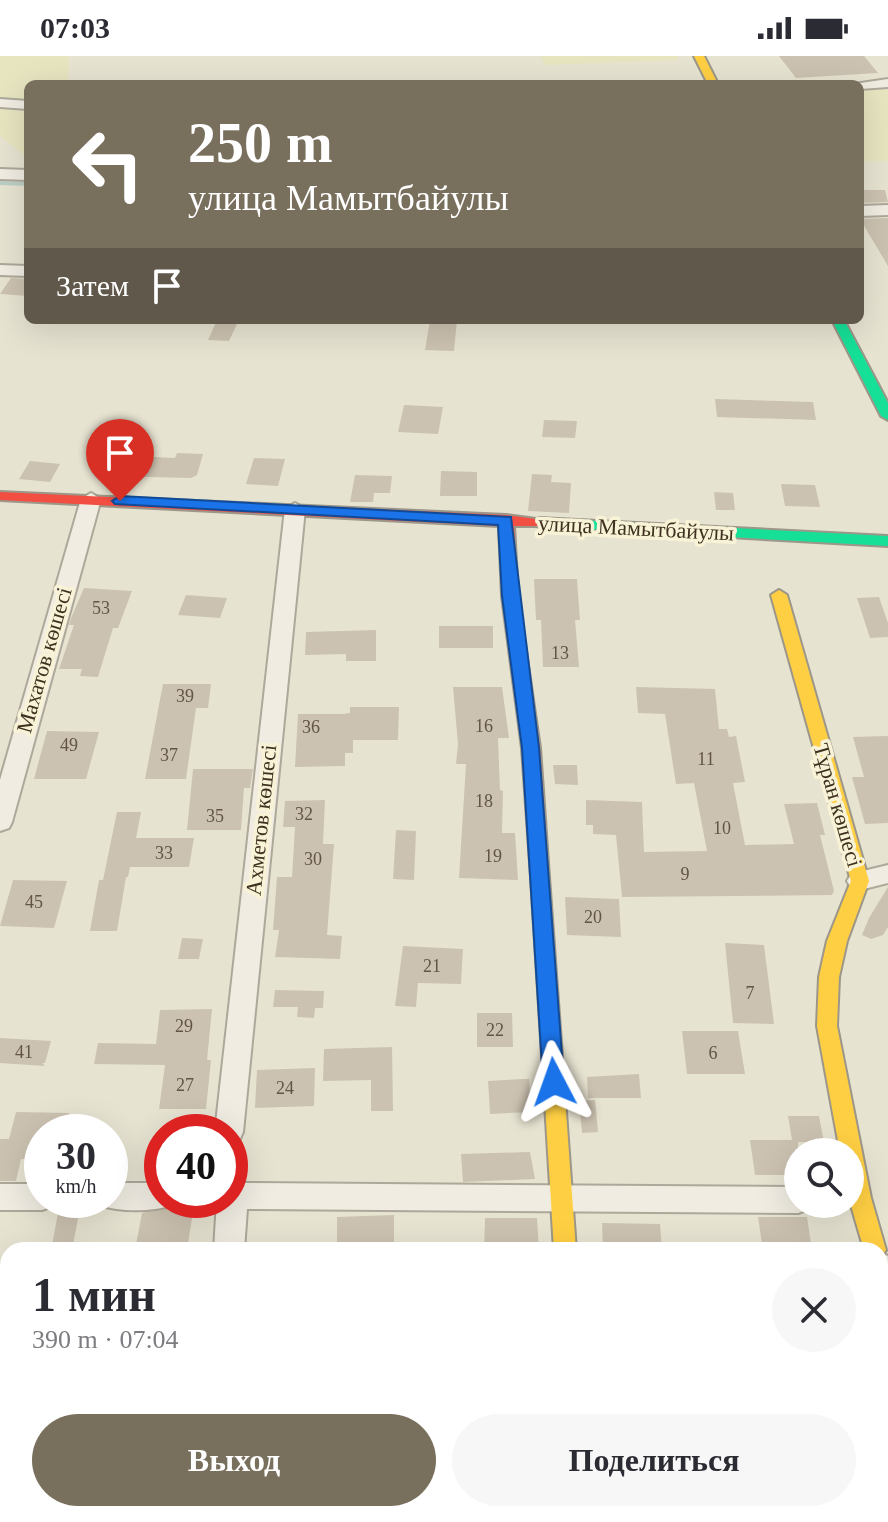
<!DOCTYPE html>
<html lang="ru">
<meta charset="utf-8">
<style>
body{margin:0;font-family:"Times New Roman",serif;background:#f7f7f7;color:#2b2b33;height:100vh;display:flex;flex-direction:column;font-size:30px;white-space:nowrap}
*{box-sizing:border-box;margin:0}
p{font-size:26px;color:#7c7c81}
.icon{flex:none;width:44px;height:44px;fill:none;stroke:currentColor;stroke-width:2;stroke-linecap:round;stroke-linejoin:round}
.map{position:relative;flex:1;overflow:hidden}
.side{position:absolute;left:0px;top:1186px;width:888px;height:280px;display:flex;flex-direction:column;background:#fff;border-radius:24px 24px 0 0;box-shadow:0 8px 32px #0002}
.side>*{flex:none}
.guide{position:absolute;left:24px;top:24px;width:840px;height:244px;border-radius:12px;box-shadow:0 8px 32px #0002;background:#796f5d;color:#fff;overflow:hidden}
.buttons{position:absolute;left:784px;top:1082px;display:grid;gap:16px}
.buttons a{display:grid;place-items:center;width:80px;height:80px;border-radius:50%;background:#fff;box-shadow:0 8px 32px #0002;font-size:40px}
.speed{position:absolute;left:24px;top:1058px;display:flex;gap:16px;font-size:40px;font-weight:700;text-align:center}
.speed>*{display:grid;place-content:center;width:104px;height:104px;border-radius:50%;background:#fff;box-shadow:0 8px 32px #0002;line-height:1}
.speed small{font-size:20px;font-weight:400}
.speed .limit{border:12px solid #d22;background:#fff;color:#111}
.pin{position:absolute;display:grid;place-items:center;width:68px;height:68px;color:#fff;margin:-82px -34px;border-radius:50% 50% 50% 0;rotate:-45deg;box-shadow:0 0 8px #0007}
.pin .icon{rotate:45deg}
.me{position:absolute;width:88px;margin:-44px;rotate:356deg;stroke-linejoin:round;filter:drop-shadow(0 0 6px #0008)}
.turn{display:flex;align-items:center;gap:28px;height:168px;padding:0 32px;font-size:36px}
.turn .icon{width:104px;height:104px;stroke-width:2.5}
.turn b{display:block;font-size:56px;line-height:68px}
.then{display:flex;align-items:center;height:76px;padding:0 32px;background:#0003;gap:16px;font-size:30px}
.round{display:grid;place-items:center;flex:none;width:84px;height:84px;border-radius:42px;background:#f7f7f7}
.head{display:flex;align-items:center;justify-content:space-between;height:136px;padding:0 32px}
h1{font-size:48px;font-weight:800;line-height:60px}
.cta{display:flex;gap:16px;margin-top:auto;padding:16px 32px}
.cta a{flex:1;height:92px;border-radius:48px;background:#796f5d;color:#fff;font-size:32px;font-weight:800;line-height:92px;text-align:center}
.cta a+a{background:#f7f7f7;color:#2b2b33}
.status{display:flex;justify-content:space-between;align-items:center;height:56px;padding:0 40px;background:#fff;direction:ltr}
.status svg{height:22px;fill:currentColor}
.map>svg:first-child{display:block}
</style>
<div class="status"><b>07:03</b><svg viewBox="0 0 49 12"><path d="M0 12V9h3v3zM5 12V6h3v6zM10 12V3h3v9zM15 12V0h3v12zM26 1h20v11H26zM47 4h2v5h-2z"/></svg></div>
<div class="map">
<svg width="888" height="1466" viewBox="0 0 888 1466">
<rect width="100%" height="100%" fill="#e7e3d1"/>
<g fill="#e7e4c0">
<polygon points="0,0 69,0 68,28 28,28 28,43 0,41"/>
<polygon points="540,0 677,0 679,4 545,9"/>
<polygon points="888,33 888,105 860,106 860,35"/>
<polygon points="0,53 28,55 28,102 0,80"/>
</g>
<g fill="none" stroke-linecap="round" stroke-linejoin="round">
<polyline stroke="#bbcec4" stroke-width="4" points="0,127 28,128"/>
</g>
<g fill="#ccc2b1">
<polygon points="779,0 864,0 878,17 796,22"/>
<polygon points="860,134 885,134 888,146 860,147"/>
<polygon points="888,162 888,210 860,163"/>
<polygon points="11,222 28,223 28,240 0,238"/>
<polygon points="217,264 238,266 229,285 208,284"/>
<polygon points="430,264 457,264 454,295 425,294"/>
<polygon points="715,343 813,346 816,364 717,361"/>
<polygon points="404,349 443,351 438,378 398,376"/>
<polygon points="544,364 577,365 575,382 542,381"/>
<polygon points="177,397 203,398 197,419 191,422 106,420 115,399 175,402"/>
<polygon points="254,402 285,403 278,430 246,428"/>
<polygon points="30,405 60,408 50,426 19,423"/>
<polygon points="441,415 477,416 477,440 440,440"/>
<polygon points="532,418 552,419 551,426 571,427 569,457 528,455"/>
<polygon points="355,419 392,420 390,437 374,437 373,446 350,446"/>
<polygon points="781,428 815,429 820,451 785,450"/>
<polygon points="714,436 733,437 735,454 716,454"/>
<polygon points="534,523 577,523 580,564 575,564 579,611 543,611 541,564 536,564"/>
<polygon points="84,532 132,535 118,572 113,572 98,621 80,620 82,613 59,613 74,569 69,569 71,562"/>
<polygon points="186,539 227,542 220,562 178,559"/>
<polygon points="879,541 888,567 888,581 870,582 857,542"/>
<rect x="439" y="570" width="54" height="22"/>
<polygon points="376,574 376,605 346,605 346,598 305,599 306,576"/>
<polygon points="163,628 211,628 208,652 196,652 186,723 145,723"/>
<polygon points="453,631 502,631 509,682 498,682 500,734 503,735 502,777 515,777 518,824 459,822 466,708 456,708 458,688"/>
<polygon points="636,631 715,633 719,673 727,673 729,681 736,680 745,726 733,727 745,789 794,788 784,748 817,747 825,779 820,779 834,835 832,839 622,841 616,779 593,778 593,769 586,769 586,744 642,746 644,796 707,795 694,727 676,728 665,658 638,657"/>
<polygon points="350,651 399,651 398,684 353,684 353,697 345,697 345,710 295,711 298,658 343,658 350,657"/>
<polygon points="47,675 99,676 86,723 34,723"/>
<polygon points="888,680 888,767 865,768 852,721 864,721 853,681"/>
<polygon points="553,709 577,709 578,729 555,728"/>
<polygon points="193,713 253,713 250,732 244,732 241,774 187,774"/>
<polygon points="325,744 323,788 334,788 327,879 342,880 340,903 275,901 279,874 273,874 277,821 292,821 295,771 283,771 285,745"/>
<polygon points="117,756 141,756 136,782 194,782 189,811 130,811 128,821 126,821 117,875 90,875 99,824 103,824"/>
<polygon points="396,774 416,775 414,824 393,823"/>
<polygon points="13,824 67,825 54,872 0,870"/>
<polygon points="888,831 888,871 883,879 871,883 862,879 869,862"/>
<polygon points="565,841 619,843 621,881 567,879"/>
<polygon points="182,882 203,883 199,903 178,903"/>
<polygon points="725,887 764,889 774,968 733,967"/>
<polygon points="403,890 463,893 461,928 418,927 416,951 395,950"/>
<polygon points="275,934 324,935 323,952 315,952 314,962 297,961 298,951 273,951"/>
<polygon points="212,953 207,1004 211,1004 206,1053 159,1053 165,1009 94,1008 98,987 156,988 160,954"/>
<polygon points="477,957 512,957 513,991 477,991"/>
<polygon points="682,975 738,975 745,1018 687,1018"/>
<polygon points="0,982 51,985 45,1007 42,1007 45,1010 0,1007"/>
<polygon points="392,991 393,1055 371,1055 371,1024 323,1025 324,993"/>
<polygon points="315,1012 314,1050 255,1052 257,1014"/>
<polygon points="639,1018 641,1042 588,1042 587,1021"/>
<polygon points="523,1023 529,1023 531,1056 490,1058 488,1025"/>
<polygon points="595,1044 598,1076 582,1077 579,1045"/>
<polygon points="16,1056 69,1057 65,1076 42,1076 42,1104 21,1103 16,1125 0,1125 0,1083 9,1083"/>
<polygon points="788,1060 819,1060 824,1086 798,1086 798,1119 755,1119 750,1084 792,1084"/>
<polygon points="530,1096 535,1123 463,1126 461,1098"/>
<polygon points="60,1147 81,1147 72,1194 51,1194"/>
<polygon points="176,1150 194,1150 187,1194 135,1194 142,1157"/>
<polygon points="394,1159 394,1194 337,1194 337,1161"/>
<polygon points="758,1161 807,1161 812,1194 763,1194"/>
<polygon points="485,1162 537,1162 539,1194 484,1194"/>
<polygon points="602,1167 660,1168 662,1194 603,1194"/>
</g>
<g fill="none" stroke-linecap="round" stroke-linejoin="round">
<g stroke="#ada899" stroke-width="4">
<g id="street">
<polygon points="888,23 888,31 860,33 860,28 854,28"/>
<polygon points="0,43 28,45 28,53 0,51"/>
<polygon points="0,113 28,114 28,124 0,123"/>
<polygon points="888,149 888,159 860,160 860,150"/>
<polygon points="0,209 28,210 28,220 0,219"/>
<polygon points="91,437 101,443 12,766 9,772 0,775 0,724 81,443"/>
<polygon points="295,447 305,453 243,1076 239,1085 230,1088 230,1076 215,1076 285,453"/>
<polygon points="888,809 888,827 860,834 851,832 847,825 851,818"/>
<polygon points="230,1113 240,1117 245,1127 798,1131 798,1148 811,1148 809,1153 798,1157 247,1153 244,1194 214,1194 217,1144 230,1144"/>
<path d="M110,1127h52v17h13l-2,5c-21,7 -53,7 -74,0l-2,-5h13z"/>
<polygon points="0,1128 42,1128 42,1144 56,1144 53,1150 42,1154 0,1154"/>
<polygon points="880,1197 888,1200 888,1252 880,1249"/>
<rect x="188" y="1458" width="34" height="8"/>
<polygon points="565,1458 599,1458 600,1466 566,1466"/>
</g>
</g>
<g stroke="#9d9789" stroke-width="4">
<g id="fast">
<polygon points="832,264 844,264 888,347 888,364 881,360"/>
<polygon points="539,462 888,480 888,490 534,470 534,464"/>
</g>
</g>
<g stroke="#9d9789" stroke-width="4">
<g id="slow">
<polygon points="694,0 704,0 718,28 708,28"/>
<polygon points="779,534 787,539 869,825 847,885 839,921 837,970 871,1142 886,1194 880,1202 880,1194 864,1194 850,1146 850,1096 840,1096 817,970 819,921 827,885 851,825 771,539"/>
<polygon points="540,814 547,816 549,821 576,1194 554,1194 531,821 533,816"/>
</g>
</g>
<g stroke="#9d9789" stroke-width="4">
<polygon id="jam" points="0,436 506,459 544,464 544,470 514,470 518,540 540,692 549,821 547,826 533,826 531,821 522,692 502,540 499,470 0,444"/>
</g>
<use href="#street" fill="#f0ece2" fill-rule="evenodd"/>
<use href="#fast" fill="#16e098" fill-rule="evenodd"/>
<use href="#slow" fill="#ffcf43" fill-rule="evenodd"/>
<use href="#jam" fill="#f24e42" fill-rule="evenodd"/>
</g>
<polygon fill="#1a73e8" stroke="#114b97" stroke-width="2" points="120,440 511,461 539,692 564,1026 561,1032 554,1035 546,1032 543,1026 522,692 502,540 498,469 115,448 112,445"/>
<g text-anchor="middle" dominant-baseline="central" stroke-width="7" stroke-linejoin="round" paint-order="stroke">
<g font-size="18" fill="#625544">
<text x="101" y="552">53</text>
<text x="560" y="597">13</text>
<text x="185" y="640">39</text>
<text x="484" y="670">16</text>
<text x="311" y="671">36</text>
<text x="69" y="689">49</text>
<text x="169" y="699">37</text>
<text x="706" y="703">11</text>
<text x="484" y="745">18</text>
<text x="304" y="758">32</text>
<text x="215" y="760">35</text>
<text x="722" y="772">10</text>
<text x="164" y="797">33</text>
<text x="493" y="800">19</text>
<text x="313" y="803">30</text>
<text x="685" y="818">9</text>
<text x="34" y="846">45</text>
<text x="593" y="861">20</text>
<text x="432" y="910">21</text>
<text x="750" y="937">7</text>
<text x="184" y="970">29</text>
<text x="495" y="974">22</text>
<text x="24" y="996">41</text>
<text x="713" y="997">6</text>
<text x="185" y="1029">27</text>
<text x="285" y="1032">24</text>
</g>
<g font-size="22" fill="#3e311f" stroke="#f8f2d7">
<text transform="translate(636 472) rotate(3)">улица Мамытбайулы</text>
<text transform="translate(44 604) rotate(-74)">Махатов көшесі</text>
<text transform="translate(838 749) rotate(74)">Тұран көшесі</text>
<text transform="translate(261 764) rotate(-84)">Ахметов көшесі</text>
</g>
</g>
</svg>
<div class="buttons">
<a><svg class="icon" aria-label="search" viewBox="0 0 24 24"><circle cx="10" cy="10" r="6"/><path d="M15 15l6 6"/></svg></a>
</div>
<div class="speed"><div>30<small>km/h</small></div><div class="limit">40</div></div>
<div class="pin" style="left:120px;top:445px;background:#d93025"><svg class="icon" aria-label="arrive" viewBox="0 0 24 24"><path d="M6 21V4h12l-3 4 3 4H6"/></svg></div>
<svg class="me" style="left:554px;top:1026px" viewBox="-20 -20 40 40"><path d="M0-17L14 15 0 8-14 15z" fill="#1a73e8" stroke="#fff" stroke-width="4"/></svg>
<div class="guide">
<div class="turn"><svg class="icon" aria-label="left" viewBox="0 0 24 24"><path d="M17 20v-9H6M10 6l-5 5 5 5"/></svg><div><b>250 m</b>улица Мамытбайулы</div></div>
<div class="then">Затем<svg class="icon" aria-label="arrive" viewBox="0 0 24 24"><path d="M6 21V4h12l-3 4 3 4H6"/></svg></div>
</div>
<section class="side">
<div class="head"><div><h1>1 мин</h1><p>390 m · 07:04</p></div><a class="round"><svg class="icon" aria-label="close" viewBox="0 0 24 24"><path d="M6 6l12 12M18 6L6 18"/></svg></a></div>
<div class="cta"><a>Выход</a><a>Поделиться</a></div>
</section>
</div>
